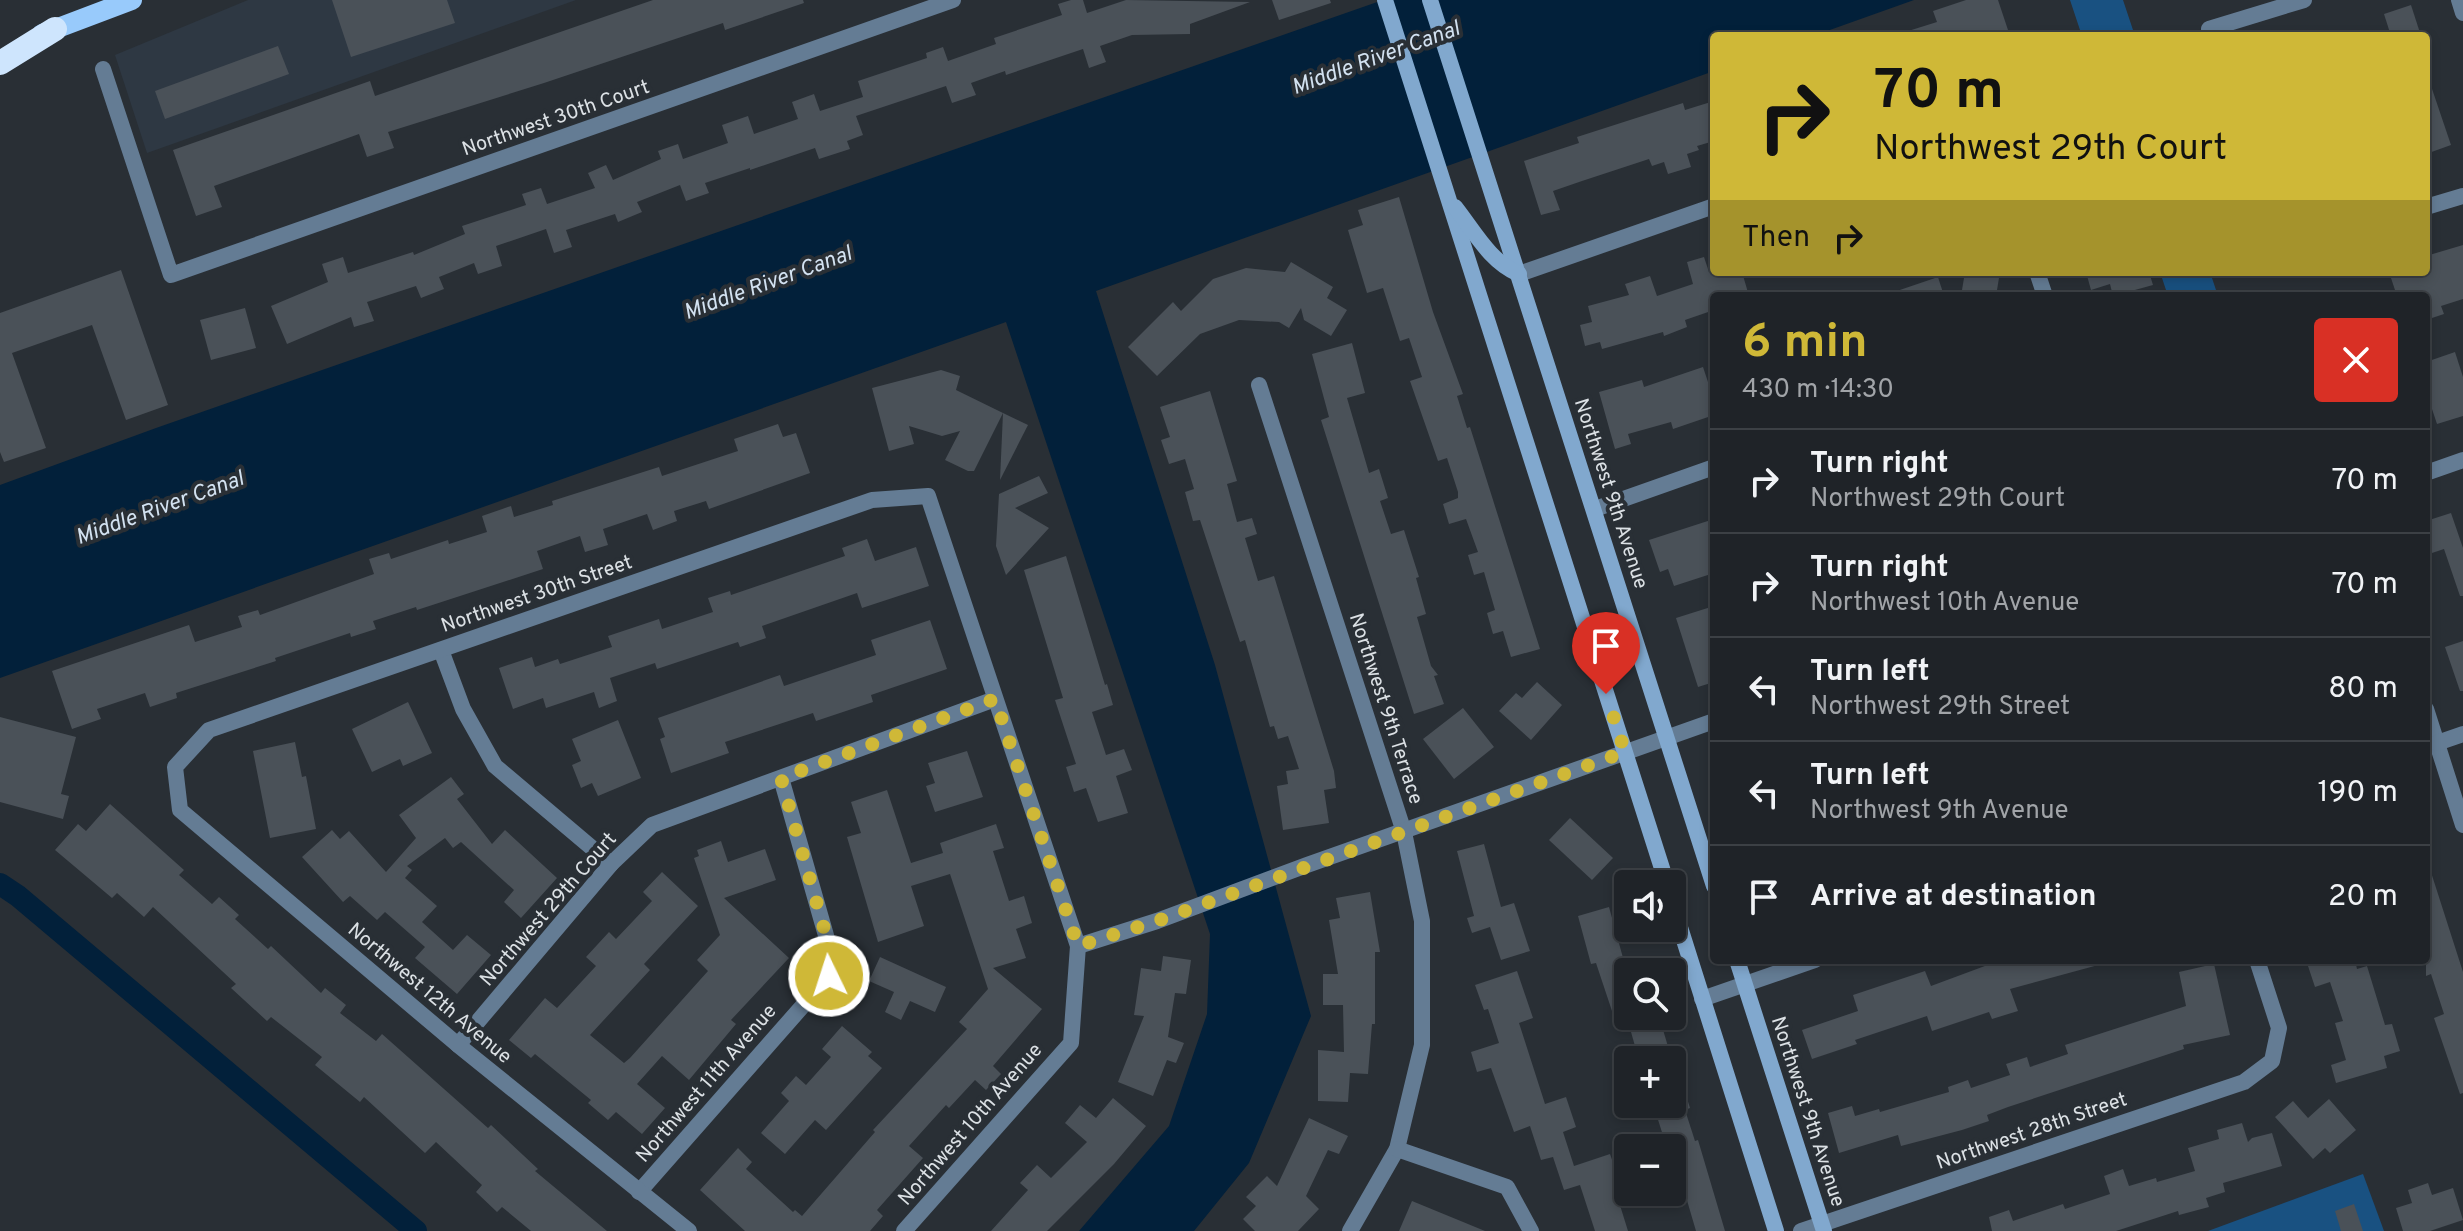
<!DOCTYPE html>
<meta charset="utf-8">
<style>
body{margin:0;font-family:Overpass,sans-serif;background:#272b30;color:#f1f3f6;height:100vh;display:flex;flex-direction:column;font-size:30px;white-space:nowrap}
*{box-sizing:border-box;margin:0}
p{font-size:26px;color:#a1a4a8}
.icon{flex:none;width:44px;height:44px;fill:none;stroke:currentColor;stroke-width:2;stroke-linecap:round;stroke-linejoin:round}
.map{position:relative;flex:1;overflow:hidden}
.drawer{position:absolute;left:1710px;top:292px;width:720px;height:672px;display:flex;flex-direction:column;background:#1f2328;border-radius:8px;box-shadow:0 4px 12px #0003,0 0 0 2px #3c4045}
.drawer>*{flex:none}
.hud{position:absolute;left:1710px;top:32px;width:720px;height:244px;border-radius:8px;box-shadow:0 4px 12px #0003,0 0 0 2px #3c4045;background:#cfb837;color:#111;overflow:hidden}
.buttons{position:absolute;left:1614px;top:870px;display:grid;gap:16px}
.buttons a{display:grid;place-items:center;width:72px;height:72px;border-radius:8px;background:#1f2328;box-shadow:0 4px 12px #0003,0 0 0 2px #3c4045;font-size:40px}
.pin{position:absolute;display:grid;place-items:center;width:68px;height:68px;color:#fff;margin:-82px -34px;border-radius:50% 50% 50% 0;rotate:-45deg;box-shadow:0 0 8px #0007}
.pin .icon{rotate:45deg}
.me{position:absolute;width:88px;margin:-44px;rotate:356deg;stroke-linejoin:round;filter:drop-shadow(0 0 6px #0008)}
.turn{display:flex;align-items:center;gap:28px;height:168px;padding:0 32px;font-size:36px}
.turn .icon{width:104px;height:104px;stroke-width:2.5}
.turn b{display:block;font-size:56px;line-height:68px}
.then{display:flex;align-items:center;height:76px;padding:0 32px;background:#0003;gap:16px;font-size:30px}
.round{display:grid;place-items:center;flex:none;width:84px;height:84px;border-radius:8px;background:#272b30}
.headline{display:flex;align-items:center;justify-content:space-between;height:136px;padding:0 32px}
h1{font-size:48px;font-weight:700;line-height:60px;color:#cfb837}
ul{padding:0;list-style:none}
li{display:flex;align-items:center;gap:24px;height:104px;padding:0 32px;border-top:2px solid #3c4045}
li div{flex:1}
li b{display:block;font-size:30px}
li em{font-style:normal}
.map>svg:first-child{display:block}
</style>
<div class="map">
<svg width="2463" height="1231" viewBox="0 0 2463 1231">
<rect width="100%" height="100%" fill="#292f35"/>
<polygon fill="#2e3843" points="248,0 576,0 147,153 115,55"/>
<g fill="#195181">
<polygon points="2070,0 2123,0 2135,36 2082,36"/>
<polygon points="2160,272 2210,272 2218,296 2168,296"/>
<polygon points="2363,1174 2384,1231 2208,1231"/>
</g>
<polygon fill="#02203a" points="1383,0 1914,0 1813,36 1714,36 1714,71 1096,291 1215,665 1311,1016 1249,1163 1194,1231 1079,1231 1169,1126 1207,1014 1210,934 1006,322 0,678 0,485 156,428"/>
<g fill="none" stroke-linecap="round" stroke-linejoin="round">
<polyline stroke="#02203a" stroke-width="22" points="0,884 18,896 416,1231"/>
</g>
<g fill="#4a5158">
<polygon points="332,0 447,0 455,23 351,57"/>
<polygon points="653,0 803,0 804,3 725,30 723,23 544,83 388,132 394,148 367,157 359,134 214,186 222,207 196,216 173,150 370,81 375,96"/>
<polygon points="1071,0 1083,0 1087,13 1126,0 1250,2 1190,24 1190,34 1132,35 1100,46 1106,62 1089,68 1083,49 1006,75 1005,71 971,83 976,95 952,103 946,86 856,116 863,135 847,141 850,149 819,159 815,148 750,170 750,168 705,183 709,193 686,201 680,185 637,202 642,212 618,222 615,214 566,230 572,247 554,253 546,229 496,246 502,266 478,274 474,263 439,277 444,289 421,298 416,286 367,302 374,321 354,327 351,317 287,344 271,306 328,282 322,264 343,257 348,273 413,252 414,255 465,234 462,226 526,205 522,194 541,188 547,204 595,188 588,173 606,165 613,180 661,159 658,151 678,144 683,159 728,143 722,125 748,116 754,134 798,119 792,102 814,94 820,111 863,97 858,81 927,58 926,53 943,47 948,61 996,44 994,38 1062,15 1058,4"/>
<polygon points="1272,0 1330,0 1331,3 1279,20"/>
<polygon points="1966,0 1998,0 2010,36 1905,36 1905,32 1937,22 1933,11"/>
<polygon points="2411,5 2421,36 2391,36 2384,14"/>
<polygon points="278,46 289,74 165,119 155,91"/>
<polygon points="2429,80 2451,145 2426,154 2426,81"/>
<polygon points="1714,101 1714,141 1697,146 1699,150 1687,154 1691,167 1668,174 1664,162 1652,166 1649,159 1582,181 1553,191 1560,210 1541,215 1524,161 1579,143 1577,137 1683,103 1685,110"/>
<polygon points="1399,197 1433,312 1463,394 1457,396 1467,428 1470,427 1540,649 1511,657 1503,631 1493,634 1487,613 1495,610 1484,572 1474,575 1468,555 1478,552 1466,519 1449,524 1443,504 1458,498 1458,492 1447,458 1438,461 1410,381 1422,377 1409,338 1400,341 1383,288 1367,293 1348,230 1363,225 1358,210"/>
<polygon points="2463,245 2463,299 2441,306 2444,314 2426,320 2426,296 2397,296 2389,272 2426,272 2426,256"/>
<polygon points="1704,257 1709,272 1742,272 1749,296 1714,296 1714,310 1685,320 1687,327 1664,336 1663,332 1602,349 1600,342 1585,346 1580,325 1592,322 1588,306 1629,295 1625,284 1650,276 1657,296 1693,284 1687,262"/>
<polygon points="1291,262 1333,287 1327,298 1347,310 1331,336 1304,320 1301,308 1289,328 1279,322 1239,320 1200,334 1157,376 1128,347 1173,302 1181,311 1213,279 1246,268 1285,272"/>
<polygon points="121,270 168,405 126,420 92,325 12,353 46,448 4,462 0,452 0,313"/>
<polygon points="1965,272 2000,272 1996,296 1961,296"/>
<polygon points="2086,272 2149,272 2153,285 2113,296 2110,284 2091,290"/>
<polygon points="1938,277 1944,296 1891,296 1891,293"/>
<polygon points="245,308 256,348 211,360 200,320"/>
<polygon points="1352,343 1365,393 1347,398 1369,473 1379,469 1388,498 1380,501 1391,534 1404,530 1419,577 1416,578 1426,614 1417,617 1431,666 1438,675 1434,676 1444,704 1414,714 1321,420 1329,417 1312,354"/>
<polygon points="2455,352 2463,377 2463,416 2437,424 2426,391 2426,362"/>
<polygon points="1703,367 1714,400 1714,415 1673,429 1671,422 1628,434 1631,444 1615,449 1599,392 1642,380 1644,387"/>
<polygon points="941,370 960,376 956,390 1003,413 974,471 968,471 945,460 960,431 942,436 909,426 914,444 889,451 872,388"/>
<polygon points="1210,391 1237,481 1227,484 1237,522 1252,518 1257,534 1245,538 1258,581 1274,576 1334,771 1336,788 1324,790 1329,823 1283,830 1277,786 1288,784 1286,771 1299,769 1288,736 1278,739 1274,726 1270,727 1245,640 1240,642 1200,520 1193,521 1185,492 1194,489 1185,459 1169,464 1161,440 1170,437 1160,407"/>
<polygon points="1003,413 1028,425 1000,480"/>
<polygon points="778,424 783,437 796,433 810,473 709,509 706,501 674,511 677,521 653,530 647,514 603,529 608,545 585,552 580,536 537,551 543,569 417,610 416,607 373,621 376,629 351,637 350,633 275,658 276,661 176,693 177,698 150,707 145,693 97,709 101,719 72,729 52,671 189,625 195,642 242,627 238,616 258,610 260,615 374,574 369,559 389,553 391,559 448,540 449,544 487,532 482,516 511,506 514,517 553,505 552,501 659,467 662,476 738,451 734,439"/>
<polygon points="1039,476 1048,493 1015,508 1049,528 1006,575 996,546 999,494"/>
<polygon points="2451,513 2463,548 2463,596 2460,596 2444,549 2426,555 2426,521"/>
<polygon points="1714,519 1714,573 1674,586 1668,569 1660,572 1649,540"/>
<polygon points="867,539 875,561 916,547 929,586 862,608 857,593 762,626 766,638 740,647 738,642 657,669 655,663 610,678 617,701 599,708 594,692 546,708 543,698 513,709 499,668 532,657 535,667 558,659 560,664 612,647 608,636 659,619 662,629 713,612 708,598 730,591 731,595 845,556 842,548"/>
<polygon points="1066,556 1105,685 1107,684 1113,705 1092,712 1106,755 1124,749 1132,770 1116,776 1128,813 1098,822 1086,788 1074,792 1066,767 1076,764 1055,700 1063,698 1024,570"/>
<polygon points="1714,606 1714,682 1698,687 1676,618"/>
<polygon points="930,620 947,669 871,695 873,702 816,721 813,713 725,742 729,753 671,773 660,739 665,737 658,718 780,675 784,686 876,655 871,640"/>
<polygon points="2463,641 2463,691 2460,691 2445,647"/>
<polygon points="1537,682 1562,705 1531,740 1499,711 1516,693 1522,698"/>
<polygon points="408,702 432,753 403,766 400,759 372,772 352,729"/>
<polygon points="1463,708 1494,747 1454,779 1423,739"/>
<polygon points="0,717 76,737 61,794 69,796 63,819 0,802"/>
<polygon points="618,720 641,778 598,796 592,783 581,788 572,765 581,761 572,739"/>
<polygon points="295,742 302,777 306,776 316,829 270,838 253,751"/>
<polygon points="967,751 983,797 935,812 926,786 935,783 928,763"/>
<polygon points="451,777 464,794 457,799 492,844 505,830 557,878 521,918 504,902 514,890 461,842 453,848 445,838 407,866 412,870 405,878 437,906 422,922 453,950 467,935 491,955 457,994 415,958 425,947 385,912 377,920 350,896 343,902 302,857 332,830 340,839 349,831 386,872 416,838 399,815"/>
<polygon points="887,790 911,863 943,853 940,843 996,824 1004,848 993,851 1009,901 1024,896 1032,923 1016,929 1026,958 993,968 1042,1009 993,1066 1001,1074 986,1090 975,1080 949,1108 946,1105 909,1146 923,1158 877,1210 883,1216 870,1231 745,1231 700,1190 738,1148 752,1162 746,1169 793,1212 795,1210 802,1216 875,1132 873,1130 967,1029 959,1022 988,989 950,874 911,886 924,926 878,942 847,837 861,833 851,802"/>
<polygon points="110,804 184,870 179,875 212,904 219,897 239,915 235,919 268,949 271,946 321,993 325,988 346,1005 340,1013 376,1041 382,1034 488,1128 491,1125 538,1169 535,1171 607,1231 531,1231 502,1207 497,1212 476,1192 482,1185 436,1142 425,1153 364,1097 360,1102 315,1065 322,1057 271,1017 267,1021 231,988 236,984 153,907 144,917 117,893 112,898 55,850 78,824 86,831"/>
<polygon points="1570,818 1613,858 1592,880 1549,840"/>
<polygon points="721,841 728,862 765,849 776,880 724,898 789,958 731,1020 736,1024 689,1080 662,1056 637,1084 665,1108 642,1134 616,1112 608,1120 588,1103 591,1100 535,1054 531,1058 509,1040 545,998 557,1008 596,966 586,957 609,932 616,939 652,901 643,892 662,872 698,906 644,964 650,970 590,1035 624,1063 630,1058 708,971 697,960 720,935 694,858 699,856 697,850"/>
<polygon points="1484,844 1501,907 1514,903 1530,951 1501,960 1490,927 1472,933 1467,918 1474,916 1457,851"/>
<polygon points="2429,866 2463,972 2463,1093 2460,1094 2434,1018 2444,1014 2431,974 2426,976 2426,867"/>
<polygon points="1370,892 1380,952 1375,952 1375,1024 1372,1024 1368,1074 1350,1073 1348,1102 1318,1101 1318,1050 1344,1052 1343,1005 1323,1005 1323,974 1338,974 1329,920 1340,918 1336,898"/>
<polygon points="1609,907 1628,976 1628,1016 1615,1020 1596,963 1591,964 1578,916"/>
<polygon points="1163,956 1191,960 1186,994 1175,993 1168,1037 1184,1043 1176,1063 1167,1060 1153,1096 1118,1082 1144,1016 1134,1015 1141,968 1161,971"/>
<polygon points="880,957 946,987 935,1012 910,1001 901,1020 885,1012 894,992 869,981"/>
<polygon points="2001,960 2101,960 2102,964 2010,989 2018,1011 1992,1019 1989,1012 1932,1031 1927,1016 1855,1040 1857,1044 1812,1059 1802,1030 1858,1011 1853,995 1925,971 1931,986"/>
<polygon points="2306,960 2355,960 2357,969 2367,966 2385,1025 2392,1024 2400,1051 2384,1056 2387,1068 2336,1083 2331,1065 2346,1060 2335,1023 2343,1021 2330,982 2315,987"/>
<polygon points="2214,964 2230,1035 2183,1045 2184,1049 2008,1107 1987,1115 1989,1121 1962,1130 1901,1146 1898,1135 1839,1153 1828,1113 1852,1106 1855,1116 1879,1109 1880,1112 1949,1092 1948,1087 1968,1080 1971,1088 2010,1075 2006,1064 2027,1057 2030,1067 2068,1054 2065,1045 2186,1006 2179,972"/>
<polygon points="1517,971 1533,1018 1519,1023 1545,1104 1566,1097 1576,1127 1563,1132 1574,1166 1610,1154 1626,1199 1619,1202 1628,1231 1595,1231 1580,1185 1564,1190 1553,1157 1541,1160 1530,1126 1514,1132 1491,1068 1477,1072 1471,1052 1499,1043 1488,1009 1484,1010 1475,985"/>
<polygon points="1661,1023 1672,1060 1639,1060 1631,1032"/>
<polygon points="842,1026 872,1052 868,1056 882,1068 826,1130 815,1120 785,1154 761,1133 789,1101 781,1093 796,1076 806,1085 831,1057 822,1049"/>
<polygon points="1672,1063 1676,1063 1690,1108 1685,1110 1695,1141 1698,1140 1725,1231 1696,1231 1686,1197 1683,1198 1675,1169 1672,1170 1672,1148 1667,1148 1653,1104 1672,1104"/>
<polygon points="1113,1098 1146,1126 1114,1164 1047,1231 991,1231 1028,1190 1020,1183 1037,1165 1051,1178 1087,1142 1065,1123 1080,1105 1096,1118"/>
<polygon points="2329,1099 2356,1130 2330,1153 2325,1148 2313,1159 2275,1117 2293,1101 2308,1118"/>
<polygon points="1309,1118 1348,1136 1339,1154 1328,1150 1306,1196 1319,1209 1298,1231 1255,1231 1243,1219 1256,1206 1246,1197 1267,1176 1277,1186"/>
<polygon points="2242,1123 2248,1142 2252,1138 2272,1133 2282,1166 2223,1183 2225,1192 2206,1198 2209,1207 2179,1215 2178,1211 2116,1231 1992,1231 1989,1217 2009,1210 2013,1221 2063,1204 2065,1209 2110,1194 2104,1176 2123,1169 2129,1186 2156,1178 2157,1182 2195,1171 2188,1148 2219,1139 2217,1130"/>
<polygon points="2428,1183 2432,1195 2453,1188 2463,1220 2430,1231 2403,1231 2396,1208 2412,1203 2408,1190"/>
<polygon points="1412,1201 1485,1231 1399,1231"/>
<polygon points="2354,1204 2363,1231 2341,1231 2335,1211"/>
</g>
<g fill="none" stroke-linecap="round" stroke-linejoin="round">
<g stroke="#647c94" stroke-width="16">
<polyline points="2459,0 2463,13"/>
<polyline points="2209,29 2304,0"/>
<polyline points="103,69 171,275 953,0"/>
<polyline points="2426,207 2463,196"/>
<polyline points="2037,272 2045,296"/>
<polyline points="1519,274 1714,206"/>
<polyline points="1259,385 1404,832 1422,921 1422,1045 1397,1149 1350,1231"/>
<polyline points="2426,473 2463,460"/>
<polyline points="1595,509 1714,467"/>
<polyline points="441,650 463,709 495,766 611,864"/>
<polyline points="2426,709 2463,825"/>
<polyline points="2437,743 2463,734"/>
<polyline points="1078,946 1157,921 1307,865 1714,721"/>
<polyline points="1702,999 1815,960"/>
<polyline points="458,1045 611,864 652,825 995,699"/>
<polyline points="1397,1149 1507,1187 1531,1231"/>
<polyline points="639,1192 829,976 831,953 781,778"/>
<polyline points="689,1231 458,1045 180,810 175,767 209,730 872,500 928,496 1078,946 1071,1043 904,1231"/>
<polyline points="1801,1231 2244,1082 2272,1061 2279,1028 2257,960"/>
</g>
<g stroke="#81a8ce" stroke-width="16">
<polyline points="1385,0 1667,884"/>
<polyline points="1430,0 1714,886"/>
<path d="M1455,207c19,24 35,55 64,67"/>
<polyline points="1672,902 1776,1231"/>
<polyline points="1737,960 1824,1231"/>
</g>
<polyline stroke="#98cafb" stroke-width="20" points="42,34 132,0"/>
<polyline stroke="#cee5fd" stroke-width="24" points="0,63 55,29"/>
</g>
<g fill="none" stroke-linecap="round" stroke-linejoin="round">
<polyline stroke="#cfb837" stroke-width="14" stroke-dasharray="0 25.2" points="829,976 831,953 781,778 995,699 1078,946 1157,921 1625,752 1606,694"/>
</g>
<g text-anchor="middle" dominant-baseline="central" stroke-width="8" stroke-linejoin="round" paint-order="stroke">
<g font-size="20" fill="#dce1e5" stroke="#292f35">
<text transform="translate(556 119) rotate(-19)">Northwest 30th Court</text>
<text transform="translate(1610 494) rotate(72)">Northwest 9th Avenue</text>
<text transform="translate(537 595) rotate(-19)">Northwest 30th Street</text>
<text transform="translate(1385 709) rotate(72)">Northwest 9th Terrace</text>
<text transform="translate(549 910) rotate(-49)">Northwest 29th Court</text>
<text transform="translate(429 994) rotate(40)">Northwest 12th Avenue</text>
<text transform="translate(707 1084) rotate(-49)">Northwest 11th Avenue</text>
<text transform="translate(1807 1112) rotate(72)">Northwest 9th Avenue</text>
<text transform="translate(971 1125) rotate(-49)">Northwest 10th Avenue</text>
<text transform="translate(2032 1132) rotate(-19)">Northwest 28th Street</text>
</g>
<g font-size="22" font-style="italic" fill="#d3e2f1" stroke="#292f35">
<text transform="translate(1376 59) rotate(-20)">Middle River Canal</text>
<text transform="translate(768 284) rotate(-20)">Middle River Canal</text>
<text transform="translate(160 509) rotate(-20)">Middle River Canal</text>
</g>
</g>
</svg>
<div class="buttons">
<a><svg class="icon" aria-label="sound" viewBox="0 0 24 24"><path d="M4 9h4l5-4v14l-5-4H4zM17 9q2 3 0 6"/></svg></a>
<a><svg class="icon" aria-label="search" viewBox="0 0 24 24"><circle cx="10" cy="10" r="6"/><path d="M15 15l6 6"/></svg></a>
<a>+</a>
<a>−</a>
</div>
<div class="pin" style="left:1606px;top:694px;background:#d93025"><svg class="icon" aria-label="arrive" viewBox="0 0 24 24"><path d="M6 21V4h12l-3 4 3 4H6"/></svg></div>
<svg class="me" style="left:829px;top:976px" viewBox="-20 -20 40 40"><circle r="17" fill="#cfb837" stroke="#fff" stroke-width="3"/><path d="M0-11L8 9 0 5-8 9z" fill="#fff"/></svg>
<div class="hud">
<div class="turn"><svg class="icon" aria-label="right" viewBox="0 0 24 24"><path d="M7 20v-9h11M14 6l5 5-5 5"/></svg><div><b>70 m</b>Northwest 29th Court</div></div>
<div class="then">Then<svg class="icon" aria-label="right" viewBox="0 0 24 24"><path d="M7 20v-9h11M14 6l5 5-5 5"/></svg></div>
</div>
<section class="drawer">
<div class="headline"><div><h1>6 min</h1><p>430 m · 14:30</p></div><a class="round" style="background:#d93025;color:#fff"><svg class="icon" aria-label="close" viewBox="0 0 24 24"><path d="M6 6l12 12M18 6L6 18"/></svg></a></div>
<ul>
<li><svg class="icon" aria-label="right" viewBox="0 0 24 24"><path d="M7 20v-9h11M14 6l5 5-5 5"/></svg><div><b>Turn right</b><p>Northwest 29th Court</p></div><em>70 m</em></li>
<li><svg class="icon" aria-label="right" viewBox="0 0 24 24"><path d="M7 20v-9h11M14 6l5 5-5 5"/></svg><div><b>Turn right</b><p>Northwest 10th Avenue</p></div><em>70 m</em></li>
<li><svg class="icon" aria-label="left" viewBox="0 0 24 24"><path d="M17 20v-9H6M10 6l-5 5 5 5"/></svg><div><b>Turn left</b><p>Northwest 29th Street</p></div><em>80 m</em></li>
<li><svg class="icon" aria-label="left" viewBox="0 0 24 24"><path d="M17 20v-9H6M10 6l-5 5 5 5"/></svg><div><b>Turn left</b><p>Northwest 9th Avenue</p></div><em>190 m</em></li>
<li><svg class="icon" aria-label="arrive" viewBox="0 0 24 24"><path d="M6 21V4h12l-3 4 3 4H6"/></svg><div><b>Arrive at destination</b></div><em>20 m</em></li>
</ul>
</section>
</div>
